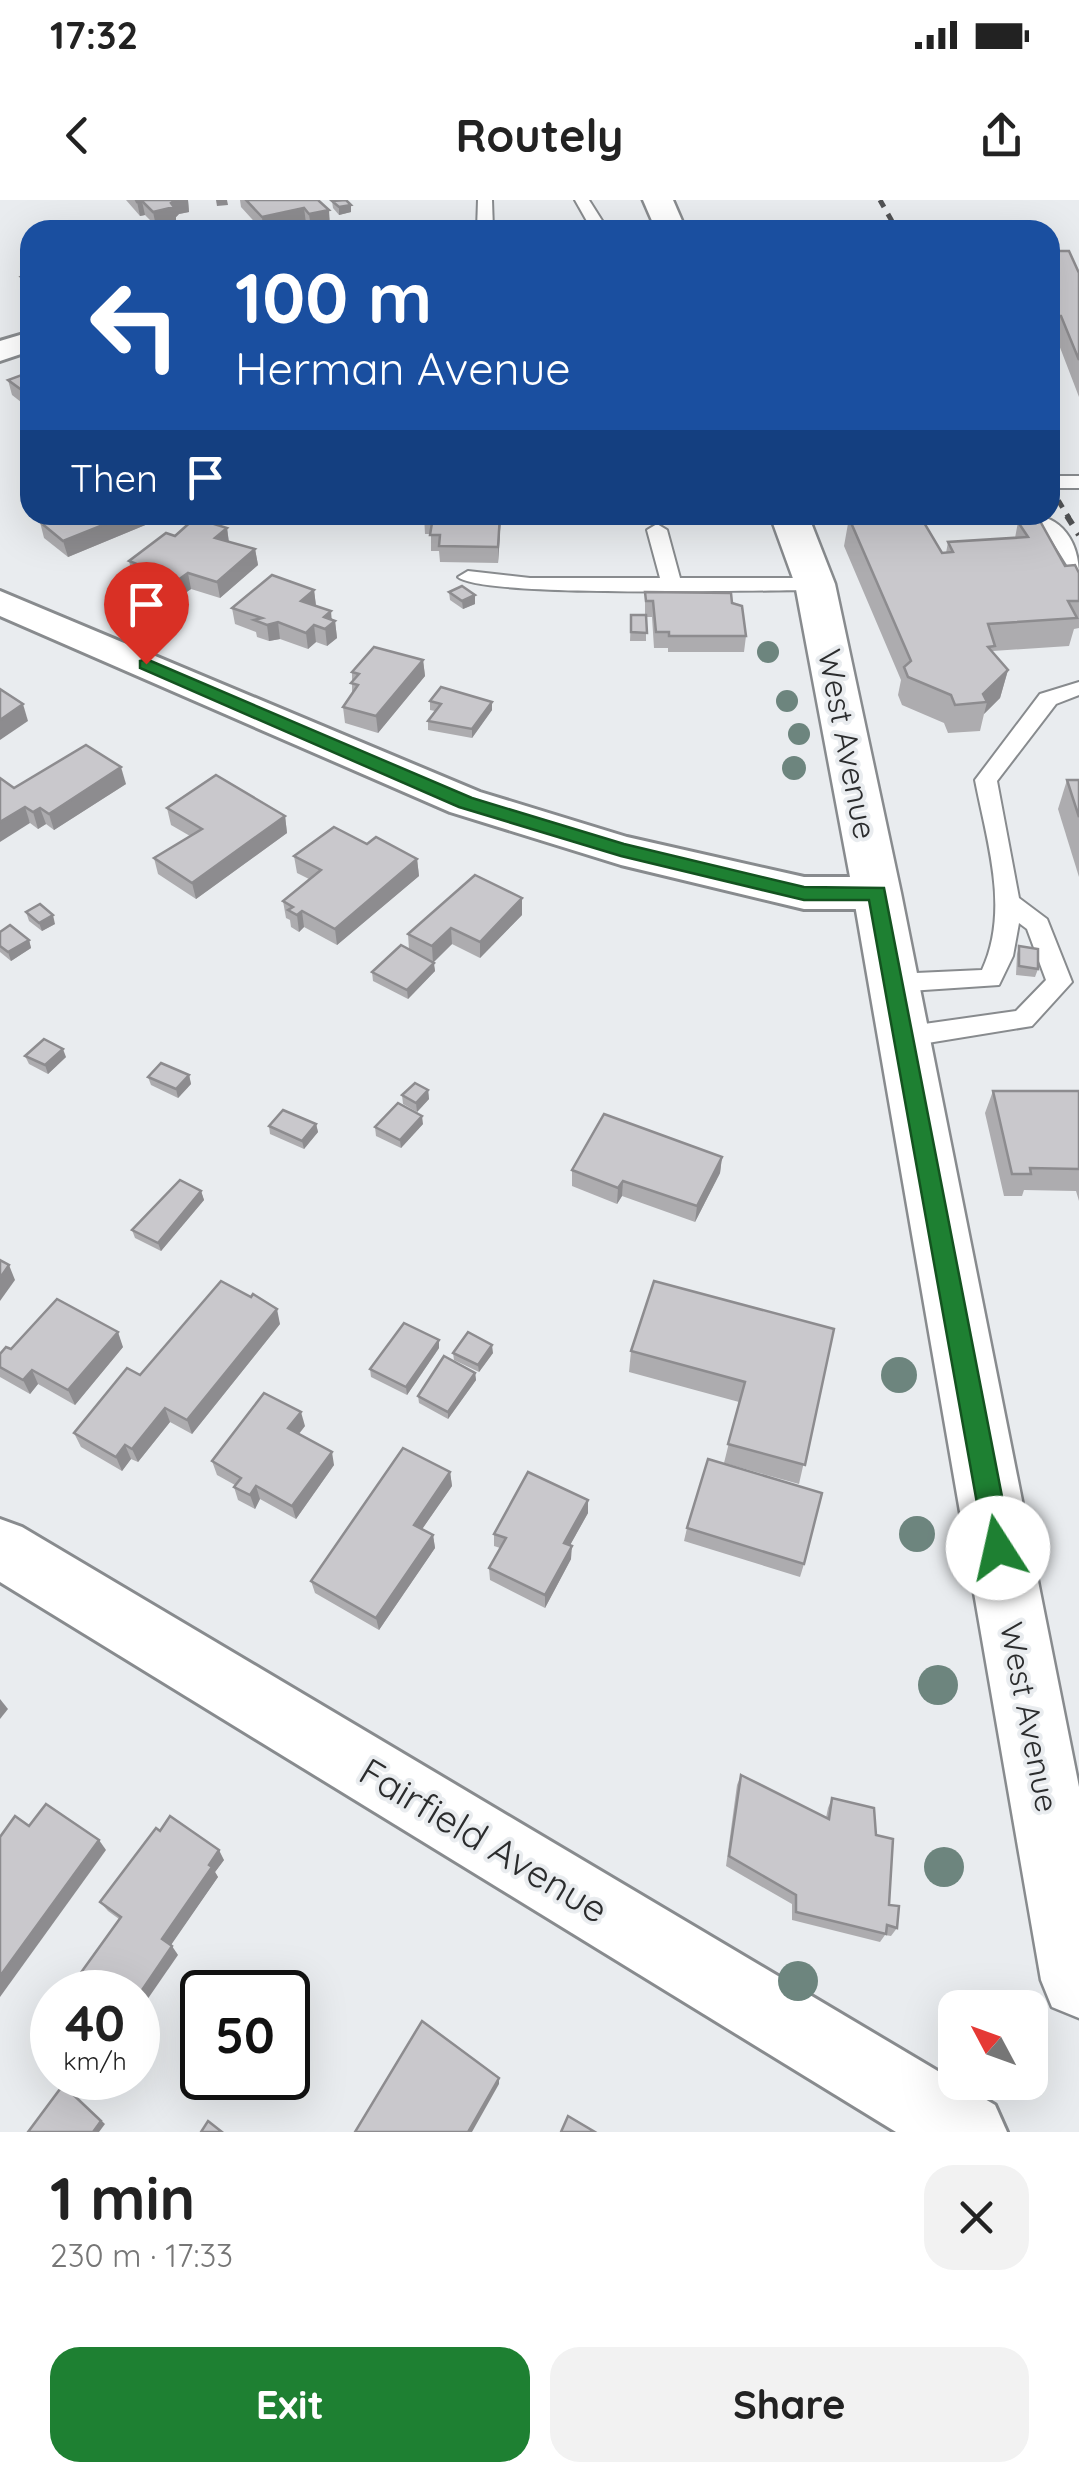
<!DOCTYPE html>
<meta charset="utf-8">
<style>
body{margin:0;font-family:Quicksand,sans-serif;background:#f2f2f2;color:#222;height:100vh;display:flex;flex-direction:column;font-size:38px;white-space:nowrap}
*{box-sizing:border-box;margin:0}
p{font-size:32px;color:#767676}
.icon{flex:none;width:55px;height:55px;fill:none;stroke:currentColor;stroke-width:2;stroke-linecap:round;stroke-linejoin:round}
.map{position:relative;height:1932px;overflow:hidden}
.sheet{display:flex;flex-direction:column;background:#fff;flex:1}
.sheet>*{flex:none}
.top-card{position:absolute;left:20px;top:20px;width:1040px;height:305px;border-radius:30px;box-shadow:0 10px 40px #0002;background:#1a4fa0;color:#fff;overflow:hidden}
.needle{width:65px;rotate:311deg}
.tools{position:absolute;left:938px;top:1790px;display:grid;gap:20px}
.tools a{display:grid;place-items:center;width:110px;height:110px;border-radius:20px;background:#fff;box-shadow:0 10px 40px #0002;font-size:50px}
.speed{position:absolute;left:30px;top:1770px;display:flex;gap:20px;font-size:50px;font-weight:700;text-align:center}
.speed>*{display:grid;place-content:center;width:130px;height:130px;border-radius:50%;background:#fff;box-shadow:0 10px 40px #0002;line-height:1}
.speed small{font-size:25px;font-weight:400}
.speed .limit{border:5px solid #111;border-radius:15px;background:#fff;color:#111}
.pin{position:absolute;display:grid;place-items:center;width:85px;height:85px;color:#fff;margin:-102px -42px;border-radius:50% 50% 50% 0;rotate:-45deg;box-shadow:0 0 10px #0007}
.pin .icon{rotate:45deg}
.me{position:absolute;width:110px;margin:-55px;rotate:350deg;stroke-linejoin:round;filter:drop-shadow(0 0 8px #0008)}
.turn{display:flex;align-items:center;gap:35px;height:210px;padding:0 50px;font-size:45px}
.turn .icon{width:130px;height:130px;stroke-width:2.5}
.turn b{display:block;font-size:70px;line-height:85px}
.then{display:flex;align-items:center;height:95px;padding:0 50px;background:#0003;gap:20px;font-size:38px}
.round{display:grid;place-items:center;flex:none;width:105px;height:105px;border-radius:30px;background:#f2f2f2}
.headline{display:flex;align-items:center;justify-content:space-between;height:170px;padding:0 50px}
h1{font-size:60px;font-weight:700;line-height:75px}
.button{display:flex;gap:20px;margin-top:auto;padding:20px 50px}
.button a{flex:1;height:115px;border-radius:30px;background:#1e8032;color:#fff;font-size:40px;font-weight:700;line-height:115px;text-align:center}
.button a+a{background:#f2f2f2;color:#222}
.status{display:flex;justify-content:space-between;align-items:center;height:70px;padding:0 50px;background:#fff;direction:ltr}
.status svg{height:28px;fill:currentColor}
header{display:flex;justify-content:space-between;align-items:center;height:130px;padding:0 50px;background:#fff;font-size:45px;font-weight:700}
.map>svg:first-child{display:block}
</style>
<div class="status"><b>17:32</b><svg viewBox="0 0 49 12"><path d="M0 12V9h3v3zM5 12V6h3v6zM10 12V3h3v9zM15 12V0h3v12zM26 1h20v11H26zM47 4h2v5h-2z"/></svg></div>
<header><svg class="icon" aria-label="back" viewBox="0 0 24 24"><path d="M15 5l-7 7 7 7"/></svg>Routely<svg class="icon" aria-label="share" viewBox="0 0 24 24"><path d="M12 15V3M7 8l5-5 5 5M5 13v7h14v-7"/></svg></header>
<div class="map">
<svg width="1079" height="1932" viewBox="0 0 1079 1932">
<rect width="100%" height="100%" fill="#e9ecef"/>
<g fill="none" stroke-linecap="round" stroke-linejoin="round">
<g stroke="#888b8e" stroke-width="4">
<g id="service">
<polygon points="478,0 492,0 493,30 477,30"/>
<polygon points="575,0 589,0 608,30 592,30"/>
<rect x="1050" y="276" width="29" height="12"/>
<path d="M1028,315c34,0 51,27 51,60l-7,-2 -25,-40z"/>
<path d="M657,324l10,6 13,48h135l10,6 -10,6c-51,0 -333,8 -357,-13l10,-6 62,7h130l-13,-48z"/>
<path d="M1079,482v13l-23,9 -59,77 22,117 28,21 25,63 -40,44 -129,21 -9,-3 -4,-7 4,-7 9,-3 113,-16 30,-31 -19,-51 -8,-6 -6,33 -14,29 -105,7 -9,-3 -4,-6 4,-6 9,-3 88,-4c28,-60 5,-128 -7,-190l65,-86z"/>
</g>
</g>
<g stroke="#888b8e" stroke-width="6">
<g id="minor">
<polygon points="30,132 30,151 0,161 0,141"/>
<polygon points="0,391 480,592 627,637 804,677 877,677 893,682 900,693 893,704 877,709 804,709 621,665 450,612 0,416"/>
<polygon points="0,1319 22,1327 995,1905 1007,1932 896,1932 0,1382"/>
</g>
</g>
<g stroke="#888b8e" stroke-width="5">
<g id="secondary">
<polygon points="643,0 673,0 686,30 656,30"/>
<polygon points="770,315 808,315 835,384 901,693 1079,1587 1079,1818 1052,1807 1041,1780 853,693 795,384"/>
</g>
</g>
<use href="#service" fill="#fff" fill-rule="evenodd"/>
<use href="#minor" fill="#fff" fill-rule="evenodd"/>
<use href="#secondary" fill="#fff" fill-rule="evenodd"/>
<g stroke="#515254" stroke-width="5" stroke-dasharray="8 8" stroke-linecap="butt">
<polyline points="880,0 897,30"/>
<polyline points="1050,287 1069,318"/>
</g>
<polyline stroke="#515254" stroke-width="6" stroke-dasharray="10 10" stroke-linecap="butt" points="1067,316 1079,335"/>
</g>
<g fill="#6d857e">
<circle cx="768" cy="452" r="11"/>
<circle cx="787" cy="501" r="11"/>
<circle cx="799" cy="534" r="11"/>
<circle cx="794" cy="568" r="12"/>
<circle cx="899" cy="1175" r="18"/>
<circle cx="917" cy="1334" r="18"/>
<circle cx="938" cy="1485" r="20"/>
<circle cx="944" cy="1667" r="20"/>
<circle cx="798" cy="1781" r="20"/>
</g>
<g fill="#adacaf">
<polygon points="126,0 188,0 189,12 179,14 176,17 176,21 156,26 145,15 140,16"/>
<polygon points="240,0 318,0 330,25 311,29 306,23 272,30 262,30 241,7"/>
<polygon points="332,1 351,12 339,15 333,8"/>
<polygon points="1050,51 1079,73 1079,197 1056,137 1052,137 1050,132"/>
<polygon points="30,75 30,91 23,85 21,77"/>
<polygon points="30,172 30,209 12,195 8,180"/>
<polygon points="424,315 501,315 498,363 440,362 439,351 431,351 431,334 425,334"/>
<polygon points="643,315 707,315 706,318 646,323"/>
<polygon points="857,315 925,315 924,322 942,353 946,353 948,342 1015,338 1018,322 1065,366 1079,373 1079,428 1074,429 1069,446 993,451 993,453 1008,470 1000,498 984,514 980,531 948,533 944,523 902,505 898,495 901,480 844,346 849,318 858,317"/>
<polygon points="155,321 68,357 44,338 40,322"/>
<polygon points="227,328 229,342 255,349 258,365 220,398 191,389 181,396 133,377 129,361 175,336"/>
<polygon points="314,390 316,406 335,421 337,438 327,446 316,442 308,449 280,439 269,441 257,437 256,432 235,424 232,408"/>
<polygon points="449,392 475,404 463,409 450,400"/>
<polygon points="645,392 732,403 746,436 744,452 668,452 668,448 654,448 652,417 646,417 646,441 630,441 631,415 645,415"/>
<polygon points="423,460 425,476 378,533 345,523 343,507 352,493 352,472"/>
<polygon points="430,501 492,510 472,538 428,530 428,521 435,511 430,510"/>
<polygon points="1067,580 1079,580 1079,677 1058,609"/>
<polygon points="126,584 54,630 46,624 38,629 30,623 14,588"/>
<polygon points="167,608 285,616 287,633 196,699 158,674 154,658 190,636 171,625"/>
<polygon points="367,644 417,659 419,676 337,745 304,727 299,732 291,727 290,720 286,718 283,701 309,679 297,673 294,656"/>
<polygon points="26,712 55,724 42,731 29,721"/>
<polygon points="522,715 480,758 452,744 433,762 435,771 408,799 373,781 372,772 409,750 408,734"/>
<polygon points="0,732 29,740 31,748 11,761 0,752"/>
<polygon points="1019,746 1038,769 1035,777 1016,775 1017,754"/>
<polygon points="25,856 66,857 48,874 29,864"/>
<polygon points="189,875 191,884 178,898 151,885 148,877"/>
<polygon points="428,890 429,899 417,912 403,904 402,895"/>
<polygon points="993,891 1079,891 1079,1001 1076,991 1024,990 1022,996 1004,996 985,913"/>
<polygon points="316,924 318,932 304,949 270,934 269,926"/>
<polygon points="423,924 401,948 376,936 375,927"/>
<polygon points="722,957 720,973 695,1022 622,996 617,1004 572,986 572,970"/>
<polygon points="201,991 204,1000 161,1051 135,1038 132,1030"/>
<polygon points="280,1124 192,1234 170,1222 138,1262 131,1259 122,1271 81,1247 74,1233 140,1175"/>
<polygon points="834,1129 799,1284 724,1263 739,1202 629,1172 631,1151"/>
<polygon points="123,1147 75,1205 38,1184 30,1194 0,1177 0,1154 11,1149"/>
<polygon points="439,1148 407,1195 371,1177 370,1169"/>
<polygon points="453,1153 493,1153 479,1172 454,1160"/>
<polygon points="475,1173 476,1180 448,1219 419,1203 418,1196"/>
<polygon points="305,1226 299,1234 334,1265 296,1319 260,1299 255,1309 238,1300 234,1287 235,1285 217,1275 212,1261"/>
<polygon points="450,1272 452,1286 422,1329 433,1335 435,1348 379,1430 315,1393 311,1381"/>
<polygon points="588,1300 588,1313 570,1345 571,1359 545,1408 490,1380 489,1368 500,1348 494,1346 494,1334"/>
<polygon points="687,1328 804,1364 800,1377 684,1341"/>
<polygon points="741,1575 826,1618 828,1608 832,1598 876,1635 889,1705 897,1728 891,1736 885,1735 880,1742 792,1720 792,1704 726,1666 737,1585"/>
<polygon points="160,1631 224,1660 215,1672 218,1677 170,1745 178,1755 119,1719 108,1711 100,1702"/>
</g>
<g fill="#8d8c8f">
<polygon points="176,0 188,0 189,12 179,14 176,17 176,21 156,26 153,12"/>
<polygon points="216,0 227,0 228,5 217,6"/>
<polygon points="142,1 145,15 140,16 137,2"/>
<polygon points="351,5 351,12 339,15 339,7"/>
<polygon points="304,8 306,23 272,30 263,30 262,17"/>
<polygon points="329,10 330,25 311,29 309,14"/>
<polygon points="128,315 154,315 155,321 68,357 63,341"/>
<polygon points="500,315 501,315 498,363 498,347"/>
<polygon points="227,328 229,344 215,338"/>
<polygon points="255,349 258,365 220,398 217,382"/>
<polygon points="188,373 191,389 181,396 178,380"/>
<polygon points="314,390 316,406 301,401"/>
<polygon points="475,395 475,404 463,409 462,401"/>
<polygon points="331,411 332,423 335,421 337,438 327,446 324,417"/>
<polygon points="278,422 280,439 269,441 267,425"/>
<polygon points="314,425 316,442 308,449 306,433"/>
<polygon points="423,460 425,476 378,533 376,516"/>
<polygon points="1008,470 1000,498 984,514 987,502 983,494"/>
<polygon points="492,502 492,510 472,538 472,529"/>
<polygon points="23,504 28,521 0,540 0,520"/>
<polygon points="121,567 126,584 54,630 49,614"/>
<polygon points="25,607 30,623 0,642 0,622"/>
<polygon points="40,608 46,624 38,629 33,612"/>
<polygon points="285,616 287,633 196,699 192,683"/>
<polygon points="417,659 419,676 337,745 335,729"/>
<polygon points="522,698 522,715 480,758 480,742"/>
<polygon points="302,711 304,727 299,732 297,715"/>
<polygon points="53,715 55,724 42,731 39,723"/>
<polygon points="451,728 452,744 433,763 432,746"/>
<polygon points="29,740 31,748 11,761 8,752"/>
<polygon points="434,763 435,771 408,799 407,790"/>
<polygon points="63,849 66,857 48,874 45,865"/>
<polygon points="189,875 191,884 178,898 176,889"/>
<polygon points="428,890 429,899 417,912 416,903"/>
<polygon points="422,916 423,924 401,948 400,940"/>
<polygon points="316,924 318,932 304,949 302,941"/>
<polygon points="722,957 720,973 695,1022 697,1006"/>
<polygon points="623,981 622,996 617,1004 618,988"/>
<polygon points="201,991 204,1000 161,1051 158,1043"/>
<polygon points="9,1065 15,1080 0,1101 0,1078"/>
<polygon points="277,1109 280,1124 192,1234 187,1220"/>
<polygon points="118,1132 123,1147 75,1205 68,1190"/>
<polygon points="439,1140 439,1148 407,1195 406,1187"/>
<polygon points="492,1145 493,1153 479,1172 478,1165"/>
<polygon points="32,1170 38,1184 30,1194 23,1180"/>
<polygon points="475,1173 476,1180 448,1219 448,1212"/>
<polygon points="165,1208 170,1222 138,1262 132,1249"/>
<polygon points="301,1212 305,1226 292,1242 288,1228"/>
<polygon points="125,1245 131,1259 122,1271 116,1257"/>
<polygon points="332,1252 334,1265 296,1319 292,1306"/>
<polygon points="450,1272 452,1286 416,1338 414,1325"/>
<polygon points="256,1286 260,1299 255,1309 250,1295"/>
<polygon points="588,1300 588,1313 564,1356 564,1343"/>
<polygon points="433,1335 435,1348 379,1430 376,1418"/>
<polygon points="572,1346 571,1359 545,1408 545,1395"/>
<polygon points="0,1499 8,1509 0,1519"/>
<polygon points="99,1640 106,1650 0,1797 0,1776"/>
<polygon points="219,1650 224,1660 215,1672 218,1677 169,1748 162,1739"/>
<polygon points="172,1746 178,1755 138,1813 138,1796"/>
<polygon points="499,1878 499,1884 472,1932 468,1932"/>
<polygon points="63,1885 105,1924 99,1932 93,1932"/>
</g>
<g fill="#c9c8cc" stroke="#8d8c8f" stroke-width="2.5">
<polygon points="136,0 176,0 171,3 174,7 153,12 142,1 137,2"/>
<polygon points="246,0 318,0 329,10 309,14 304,8 262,17"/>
<polygon points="346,0 351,5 339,7 332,1"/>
<polygon points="942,25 964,30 945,30"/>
<polygon points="1050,51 1069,51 1079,73 1079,160 1061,116 1057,116 1050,95"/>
<polygon points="30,75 30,85 21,77"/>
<polygon points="30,172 30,196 8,180"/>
<polygon points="57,315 128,315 63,341 40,322"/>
<polygon points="424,315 500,315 498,347 439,346 440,335 430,335 433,317 424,318"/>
<polygon points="874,315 925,315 920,316 942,353 953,352 948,342 1028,337 1018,322 1040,321 1065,366 1075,365 1079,373 1079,401 1068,401 1077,418 988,424 995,446 988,447 1008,470 983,494 987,502 955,505 951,495 908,477 904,467 911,461 849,318 875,316"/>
<polygon points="195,318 227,328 215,338 255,349 217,382 188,373 178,380 129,361 166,333 175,336"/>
<polygon points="272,375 314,390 301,401 331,411 324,417 335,421 325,429 314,425 306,433 278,422 267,425 254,420 262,418 232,408"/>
<polygon points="462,386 475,395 462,401 449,392"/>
<polygon points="645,392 731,393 732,403 742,406 746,436 669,436 669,432 656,432 653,401 646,401"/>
<polygon points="631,415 646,415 647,433 631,432"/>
<polygon points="374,447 423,460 376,516 343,507 358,485 351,483 359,474 352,472"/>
<polygon points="441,487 492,502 472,529 428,521 441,504 430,501"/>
<polygon points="0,489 23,504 0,520"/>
<polygon points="86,545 121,567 49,614 40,608 33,612 25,607 0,622 0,578 14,588"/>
<polygon points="216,575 285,616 192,683 154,658 202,629 167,608"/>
<polygon points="1067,580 1079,580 1079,617"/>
<polygon points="334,627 367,644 376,637 417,659 335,729 302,711 297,715 288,710 293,707 283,701 321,670 294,656"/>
<polygon points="475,675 522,698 480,742 451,728 432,746 408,734"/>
<polygon points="40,704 53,715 39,723 26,712"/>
<polygon points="10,725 29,740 8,752 0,746 0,732"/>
<polygon points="401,745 434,763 407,790 372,772"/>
<polygon points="1019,746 1038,749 1038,769 1019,766"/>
<polygon points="44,839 63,849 45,865 25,856"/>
<polygon points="161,863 189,875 176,889 148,877"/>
<polygon points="415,883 428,890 416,903 402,895"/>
<polygon points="993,891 1079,891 1079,969 1030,968 1031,974 1012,974"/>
<polygon points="398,903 422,916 400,940 375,927"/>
<polygon points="283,910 316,924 302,941 269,926"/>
<polygon points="604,914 722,957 697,1006 623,981 618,988 572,970"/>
<polygon points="180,980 201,991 158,1043 132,1030"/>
<polygon points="0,1060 9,1065 0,1078"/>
<polygon points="221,1081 251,1097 253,1094 277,1109 187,1220 165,1208 132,1249 125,1245 116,1257 74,1233 127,1168 140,1175"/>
<polygon points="654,1081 834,1129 805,1265 728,1244 745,1182 631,1151"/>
<polygon points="57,1099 118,1132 68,1190 32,1170 23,1180 0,1167 0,1154 6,1147 11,1149"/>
<polygon points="404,1123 439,1140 406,1187 370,1169"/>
<polygon points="468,1132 492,1145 478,1165 453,1153"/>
<polygon points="444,1156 475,1173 448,1212 418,1196"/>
<polygon points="264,1193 301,1212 288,1228 332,1252 292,1306 256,1286 250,1295 234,1287 241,1278 212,1261"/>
<polygon points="403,1248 450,1272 414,1325 433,1335 376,1418 311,1381"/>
<polygon points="708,1259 822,1293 804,1364 687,1328"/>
<polygon points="528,1272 588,1300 564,1343 572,1346 545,1395 489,1368 506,1338 494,1334"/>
<polygon points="741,1575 829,1619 832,1598 874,1608 876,1635 893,1639 889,1705 899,1706 897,1728 887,1725 886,1734 796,1712 796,1695 729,1656"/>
<polygon points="46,1604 99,1640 0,1776 0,1637 15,1616 29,1626"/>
<polygon points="170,1616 219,1650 209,1665 212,1667 162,1739 172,1746 138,1796 138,1792 67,1792 121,1717 100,1702 156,1628 160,1631"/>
<polygon points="422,1821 499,1878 468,1932 355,1932"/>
<polygon points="63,1885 101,1921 93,1932 28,1932"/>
<polygon points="568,1916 595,1932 561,1932"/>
<polygon points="208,1921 222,1932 201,1932"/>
</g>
<polygon fill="#1e8032" stroke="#145320" stroke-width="2.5" points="146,459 472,598 624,644 804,687 884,688 1012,1348 1008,1357 998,1360 989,1357 985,1348 869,700 804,700 621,656 459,607 140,468 140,461"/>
<g text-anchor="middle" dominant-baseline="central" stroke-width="8" stroke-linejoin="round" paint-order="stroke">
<g font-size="32" fill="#2b2c2d" stroke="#e9ecef">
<text transform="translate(848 544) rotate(79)">West Avenue</text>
<text transform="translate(1030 1517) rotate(79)">West Avenue</text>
</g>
<g font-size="38" fill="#2b2c2d" stroke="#e9ecef">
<text transform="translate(484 1640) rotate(31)">Fairfield Avenue</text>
</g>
</g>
</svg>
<div class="tools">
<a><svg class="needle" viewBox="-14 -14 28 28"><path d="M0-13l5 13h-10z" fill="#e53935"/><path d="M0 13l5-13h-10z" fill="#767676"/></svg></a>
</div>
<div class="speed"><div>40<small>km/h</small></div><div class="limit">50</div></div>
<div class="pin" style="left:146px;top:464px;background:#d93025"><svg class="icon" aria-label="arrive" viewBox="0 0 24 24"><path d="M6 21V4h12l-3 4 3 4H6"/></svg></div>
<svg class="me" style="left:998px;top:1348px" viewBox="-20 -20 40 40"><circle r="19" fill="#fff"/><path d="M0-13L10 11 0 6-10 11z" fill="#1e8032"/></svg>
<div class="top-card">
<div class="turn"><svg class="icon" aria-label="left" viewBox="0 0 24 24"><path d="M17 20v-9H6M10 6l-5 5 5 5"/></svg><div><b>100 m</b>Herman Avenue</div></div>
<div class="then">Then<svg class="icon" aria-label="arrive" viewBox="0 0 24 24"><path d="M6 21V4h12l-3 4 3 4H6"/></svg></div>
</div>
</div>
<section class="sheet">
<div class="headline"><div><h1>1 min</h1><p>230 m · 17:33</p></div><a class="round"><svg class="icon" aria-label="close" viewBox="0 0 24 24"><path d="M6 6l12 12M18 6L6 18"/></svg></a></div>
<div class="button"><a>Exit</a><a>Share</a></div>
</section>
